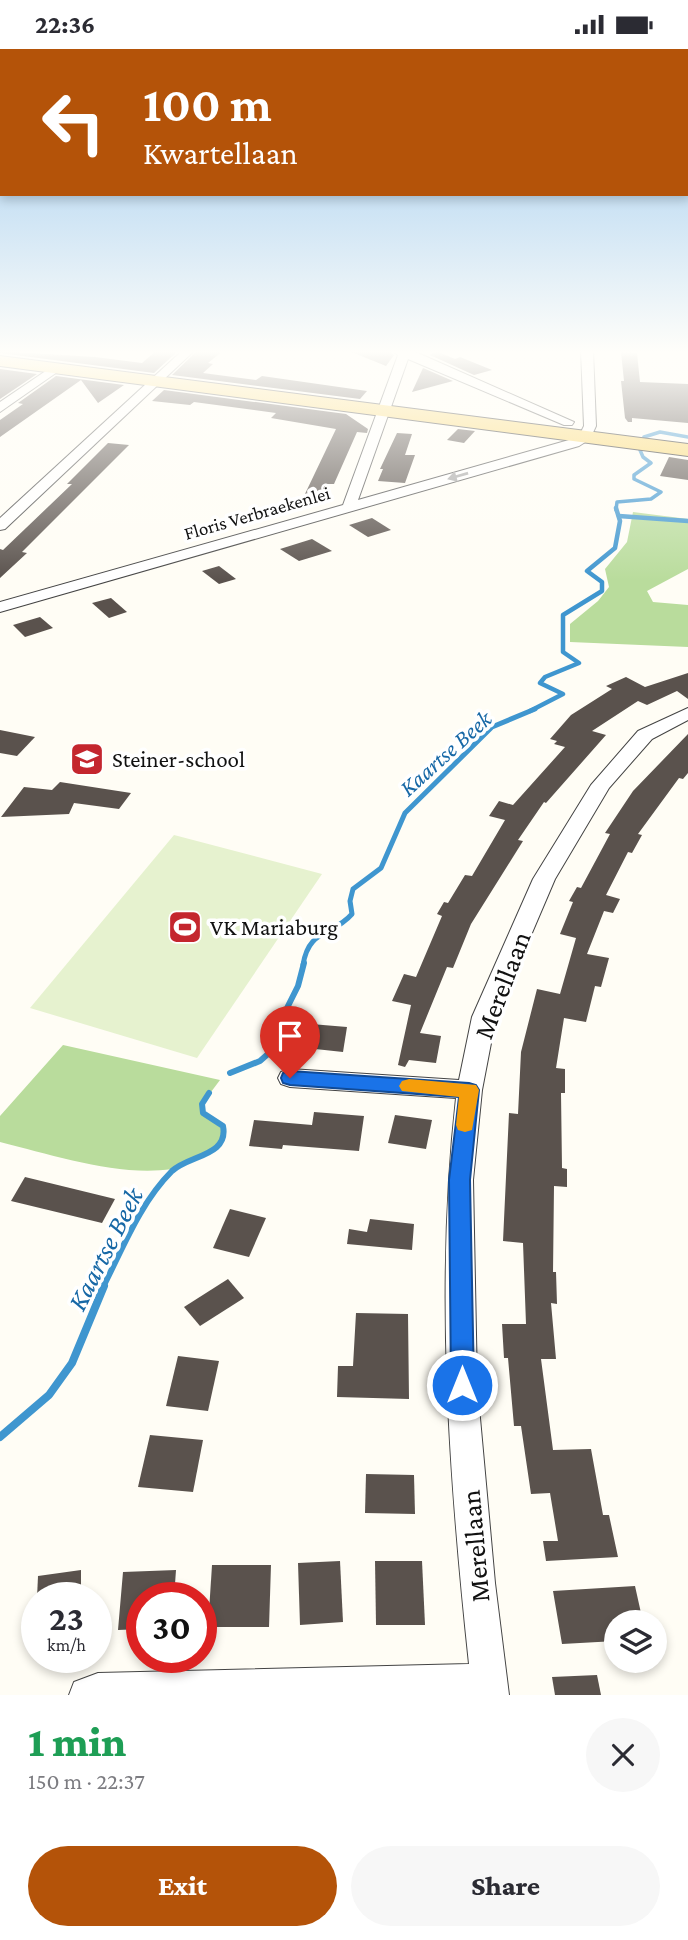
<!DOCTYPE html>
<meta charset="utf-8">
<style>
body{margin:0;font-family:"Crimson Pro",serif;background:#f7f7f7;color:#2b2b33;height:100vh;display:flex;flex-direction:column;font-size:26px;white-space:nowrap}
*{box-sizing:border-box;margin:0}
p{font-size:23px;color:#7c7c81}
.icon{flex:none;width:38px;height:38px;fill:none;stroke:currentColor;stroke-width:2;stroke-linecap:round;stroke-linejoin:round}
.map{position:relative;height:1646px;overflow:hidden}
.side{display:flex;flex-direction:column;background:#fff;flex:1}
.side>*{flex:none}
.hud{position:absolute;left:0px;top:0px;width:690px;height:147px;box-shadow:0 4px 10px #0003;background:#b45309;color:#fff;overflow:hidden}
.tools{position:absolute;left:604px;top:1561px;display:grid;gap:14px}
.tools a{display:grid;place-items:center;width:63px;height:63px;border-radius:50%;background:#fff;box-shadow:0 4px 10px #0003;font-size:35px}
.speed{position:absolute;left:21px;top:1533px;display:flex;gap:14px;font-size:35px;font-weight:700;text-align:center}
.speed>*{display:grid;place-content:center;width:91px;height:91px;border-radius:50%;background:#fff;box-shadow:0 4px 10px #0003;line-height:1}
.speed small{font-size:18px;font-weight:400}
.speed .limit{border:10px solid #d22;background:#fff;color:#111}
.pin{position:absolute;display:grid;place-items:center;width:60px;height:60px;color:#fff;margin:-72px -30px;border-radius:50% 50% 50% 0;rotate:-45deg;box-shadow:0 0 7px #0007}
.pin .icon{rotate:45deg}
.me{position:absolute;width:77px;margin:-38px;rotate:0deg;stroke-linejoin:round;filter:drop-shadow(0 0 5px #0008)}
.turn{display:flex;align-items:center;gap:24px;height:147px;padding:0 28px;font-size:32px}
.turn .icon{width:91px;height:91px;stroke-width:2.5}
.turn b{display:block;font-size:49px;line-height:60px}
.round{display:grid;place-items:center;flex:none;width:74px;height:74px;border-radius:37px;background:#f7f7f7}
.head{display:flex;align-items:center;justify-content:space-between;height:119px;padding:0 28px}
h1{font-size:42px;font-weight:800;line-height:52px;color:#1e9e55}
.action{display:flex;gap:14px;margin-top:auto;padding:14px 28px}
.action a{flex:1;height:80px;border-radius:42px;background:#b45309;color:#fff;font-size:28px;font-weight:800;line-height:80px;text-align:center}
.action a+a{background:#f7f7f7;color:#2b2b33}
.status{display:flex;justify-content:space-between;align-items:center;height:49px;padding:0 35px;background:#fff;direction:ltr}
.status svg{height:19px;fill:currentColor}
.map>svg:first-child{display:block}
</style>
<div class="status"><b>22:36</b><svg viewBox="0 0 49 12"><path d="M0 12V9h3v3zM5 12V6h3v6zM10 12V3h3v9zM15 12V0h3v12zM26 1h20v11H26zM47 4h2v5h-2z"/></svg></div>
<div class="map">
<svg width="688" height="1646" viewBox="0 0 688 1646">
<rect width="100%" height="100%" fill="#fffdf5"/>
<g fill="#b9dc9c">
<polygon points="633,463 688,470 688,520 647,542 653,553 688,556 688,598 570,593 570,575 598,552 609,538 605,520 627,493"/>
<path d="M63,996l157,35 -18,24 1,9 20,13 2,10 -4,9c-14,8 -32,21 -49,24 -54,8 -119,-14 -172,-27v-26z"/>
</g>
<polygon fill="#e6f2cf" points="174,786 322,825 197,1009 30,959"/>
<g fill="none" stroke-linecap="round" stroke-linejoin="round">
<g stroke="#3f96cf" stroke-width="3.5">
<polyline points="644,388 660,383 688,388"/>
<polyline points="616,461 617,453 651,450 661,443 634,430 634,426 651,414 643,408 640,401"/>
</g>
<g stroke="#3f96cf" stroke-width="4.5">
<polyline points="619,467 688,472"/>
<polyline points="530,662 563,645 540,634 545,628 579,614 563,603 563,566 602,542 602,533 587,522 615,499 620,472 616,459"/>
</g>
<path stroke="#3f96cf" stroke-width="5" d="M303,916c6,-37 29,-28 49,-51l-2,-13 3,-12 28,-21 24,-55 87,-86 43,-18"/>
<g stroke="#3f96cf" stroke-width="6">
<polyline points="230,1024 260,1012 278,996 283,967 298,937 304,914"/>
<path d="M103,1238c20,-39 37,-84 69,-116 17,-16 57,-15 51,-45l-20,-13 -1,-9 7,-11"/>
</g>
<polyline stroke="#3f96cf" stroke-width="8" points="0,1388 49,1346 72,1314 104,1237"/>
</g>
<g fill="#5a524d">
<polygon points="157,301 179,301 154,324 0,304 0,302 95,308 142,314"/>
<polygon points="198,301 224,301 208,314 213,315 203,324 256,331 262,327 367,342 360,350 172,326"/>
<polygon points="388,301 394,306 386,317 349,302"/>
<polygon points="436,302 455,310 460,308 492,321 474,326 430,306"/>
<polygon points="621,303 637,304 640,333 688,335 688,374 632,369 632,373 628,373 625,369 621,332 624,332"/>
<polygon points="423,319 453,332 412,343"/>
<polygon points="0,320 37,325 0,350"/>
<polygon points="56,327 124,336 98,354 81,331 0,388 0,371 23,355 18,354"/>
<polygon points="164,341 346,365 368,380 367,384 357,383 334,435 326,435 320,448 304,447 336,380 271,369 276,364 194,353 190,356 152,352"/>
<polygon points="458,380 475,382 464,394 447,391"/>
<polygon points="397,384 412,385 405,406 415,406 405,434 378,432 383,420 380,420"/>
<polygon points="108,394 129,396 22,503 27,504 0,529 0,500 3,501 72,435 67,435"/>
<polygon points="669,408 688,411 688,431 660,427"/>
<polygon points="372,469 391,481 368,488 349,476"/>
<polygon points="312,490 332,502 299,512 280,500"/>
<polygon points="219,517 236,530 219,535 202,522"/>
<polygon points="111,549 127,563 109,569 92,554"/>
<polygon points="40,568 53,579 25,588 13,576"/>
<polygon points="688,624 688,650 677,642 647,656 638,652 592,682 606,686 546,754 544,753 518,791 523,792 471,875 453,919 447,918 420,984 441,987 436,1014 409,1011 405,1018 398,1016 411,956 392,952 404,925 416,928 442,867 437,865 444,853 448,854 465,826 472,827 505,771 489,767 499,752 513,756 565,698 554,695 557,692 550,690 571,666 612,640 606,637 626,628 645,638"/>
<polygon points="0,681 35,688 17,707 0,704"/>
<polygon points="688,685 688,724 683,730 679,729 638,785 642,786 632,804 628,803 606,846 620,850 613,864 604,862 587,905 609,909 601,938 595,937 586,973 564,969 556,1019 565,1020 565,1044 561,1044 562,1119 567,1120 567,1138 554,1137 553,1223 556,1223 557,1255 551,1254 556,1310 541,1310 553,1401 591,1400 603,1466 609,1466 618,1508 546,1512 543,1492 558,1492 550,1444 531,1445 521,1377 514,1377 508,1309 504,1309 502,1275 526,1275 523,1194 503,1192 509,1064 518,1065 521,1003 537,940 560,945 576,889 560,885 573,853 569,852 577,838 581,839 610,785 605,784 633,742"/>
<polygon points="60,733 131,744 119,760 74,754 69,765 1,768 24,738 52,741"/>
<polygon points="311,975 347,978 343,1003 306,999"/>
<polygon points="314,1063 364,1067 359,1102 283,1096 282,1100 249,1097 254,1071 312,1076"/>
<polygon points="395,1066 432,1071 426,1100 388,1094"/>
<polygon points="25,1128 115,1150 102,1174 11,1152"/>
<polygon points="230,1160 266,1169 249,1208 213,1199"/>
<polygon points="370,1170 414,1175 412,1201 347,1195 349,1180 367,1183"/>
<polygon points="228,1230 244,1249 200,1277 184,1258"/>
<polygon points="356,1264 408,1265 409,1350 337,1348 338,1317 353,1317"/>
<polygon points="178,1307 219,1312 208,1362 166,1357"/>
<polygon points="150,1386 203,1391 193,1443 138,1438"/>
<polygon points="366,1425 414,1426 415,1465 365,1464"/>
<polygon points="340,1512 343,1573 300,1576 298,1514"/>
<polygon points="375,1512 422,1512 425,1576 376,1576"/>
<polygon points="212,1516 271,1516 269,1578 208,1578"/>
<polygon points="81,1521 81,1549 37,1549 38,1527"/>
<polygon points="176,1521 174,1549 142,1549 142,1580 118,1581 123,1523"/>
<polygon points="635,1537 643,1573 616,1573 616,1592 562,1595 553,1542"/>
<polygon points="597,1626 601,1646 555,1646 552,1628"/>
</g>
<g fill="none" stroke-linecap="round" stroke-linejoin="round">
<g stroke="#444" stroke-width="2">
<g id="minor">
<polygon points="183,301 195,301 5,480 0,481 0,469"/>
<polygon points="391,301 411,301 574,373 572,376 564,376 408,310 358,451 569,391 580,385 584,377 581,301 593,301 596,377 590,390 579,397 0,563 0,553 343,456 398,306"/>
<polygon points="53,317 63,319 0,363 0,353"/>
<path d="M688,659v12l-36,19 -43,49 -54,91 -59,138 -14,73 -9,90 4,205 18,198 14,112h-440l5,-13 24,-9 371,-9c-20,-187 -34,-378 -13,-566l-166,-11 -9,-3 -3,-6 3,-6 9,-3 169,11 13,-63 61,-138 58,-94 47,-54z"/>
</g>
</g>
<g stroke="#222" stroke-width="2">
<polygon id="primary" points="0,307 688,395 688,407 0,317"/>
</g>
<use href="#minor" fill="#fff" fill-rule="evenodd"/>
<use href="#primary" fill="#f9d66b" fill-rule="evenodd"/>
</g>
<defs><path id="oneway-solid" d="M-6-.8H1V-3.2L6.5 0L1 3.2V.8H-6Z" transform="scale(1.75)"/></defs>
<use fill="#a0a0a0" href="#oneway-solid" transform="translate(458 427) rotate(164)"/>
<linearGradient id="sky" x2="0" y2="1"><stop stop-color="#95c6ee"/><stop offset="0.57" stop-color="#fffefa"/><stop offset="1" stop-color="#fffefa" stop-opacity="0"/></linearGradient>
<rect width="688" height="532" fill="url(#sky)"/>
<polygon fill="#1a73e8" stroke="#114b97" stroke-width="2" points="290,1022 469,1034 476,1036 479,1041 470,1131 474,1336 470,1344 462,1347 454,1344 451,1336 449,1131 459,1048 290,1036 283,1034 281,1029 283,1024"/>
<polygon fill="#f59e0b" points="409,1030 476,1036 479,1041 472,1081 465,1083 458,1081 456,1076 459,1048 402,1042 399,1037 402,1032"/>
<defs>
<g id="school-square" transform="scale(1.75)"><rect x="-9" y="-9" width="18" height="18" rx="4" fill="#c4262e" stroke="#fff"/><path d="M0-5L7-2L0 1L-7-2ZM-4 1L0 2.5L4 1V4Q0 6-4 4Z" fill="#fff"/></g>
<g id="stadium-square" transform="scale(1.75)"><rect x="-9" y="-9" width="18" height="18" rx="4" fill="#c4262e" stroke="#fff"/><path d="M0-5a6.5 5 0 1 0 0 10a6.5 5 0 1 0 0-10ZM-3.5-1.8h7v3.6h-7Z" fill="#fff"/></g>
</defs>
<g fill-rule="evenodd">
<use href="#school-square" x="87" y="710"/>
<use href="#stadium-square" x="185" y="878"/>
</g>
<g text-anchor="middle" dominant-baseline="central" stroke-width="7" stroke-linejoin="round" paint-order="stroke">
<g font-size="19" fill="#111" stroke="#fff">
<text transform="translate(257 464) rotate(-16)">Floris Verbraekenlei</text>
</g>
<g font-size="23" fill="#111" stroke="#fff" text-anchor="start">
<text x="112" y="710">Steiner-school</text>
<text x="210" y="878">VK Mariaburg</text>
</g>
<g font-size="24" font-style="italic" fill="#1768a6" stroke="#fff">
<text transform="translate(445 704) rotate(-42)">Kaartse Beek</text>
</g>
<g font-size="28" fill="#111" stroke="#fff">
<text transform="translate(502 936) rotate(-69)">Merellaan</text>
<text transform="translate(475 1497) rotate(-95)">Merellaan</text>
</g>
<g font-size="28" font-style="italic" fill="#1768a6" stroke="#fff">
<text transform="translate(105 1200) rotate(-63)">Kaartse Beek</text>
</g>
</g>
</svg>
<div class="tools">
<a><svg class="icon" aria-label="layers" viewBox="0 0 24 24"><path d="M12 4l9 5-9 5-9-5zM3 14l9 5 9-5"/></svg></a>
</div>
<div class="speed"><div>23<small>km/h</small></div><div class="limit">30</div></div>
<div class="pin" style="left:290px;top:1029px;background:#d93025"><svg class="icon" aria-label="arrive" viewBox="0 0 24 24"><path d="M6 21V4h12l-3 4 3 4H6"/></svg></div>
<svg class="me" style="left:462px;top:1336px" viewBox="-20 -20 40 40"><circle r="17" fill="#1a73e8" stroke="#fff" stroke-width="3"/><path d="M0-11L8 9 0 5-8 9z" fill="#fff"/></svg>
<div class="hud">
<div class="turn"><svg class="icon" aria-label="left" viewBox="0 0 24 24"><path d="M17 20v-9H6M10 6l-5 5 5 5"/></svg><div><b>100 m</b>Kwartellaan</div></div>
</div>
</div>
<section class="side">
<div class="head"><div><h1>1 min</h1><p>150 m · 22:37</p></div><a class="round"><svg class="icon" aria-label="close" viewBox="0 0 24 24"><path d="M6 6l12 12M18 6L6 18"/></svg></a></div>
<div class="action"><a>Exit</a><a>Share</a></div>
</section>
